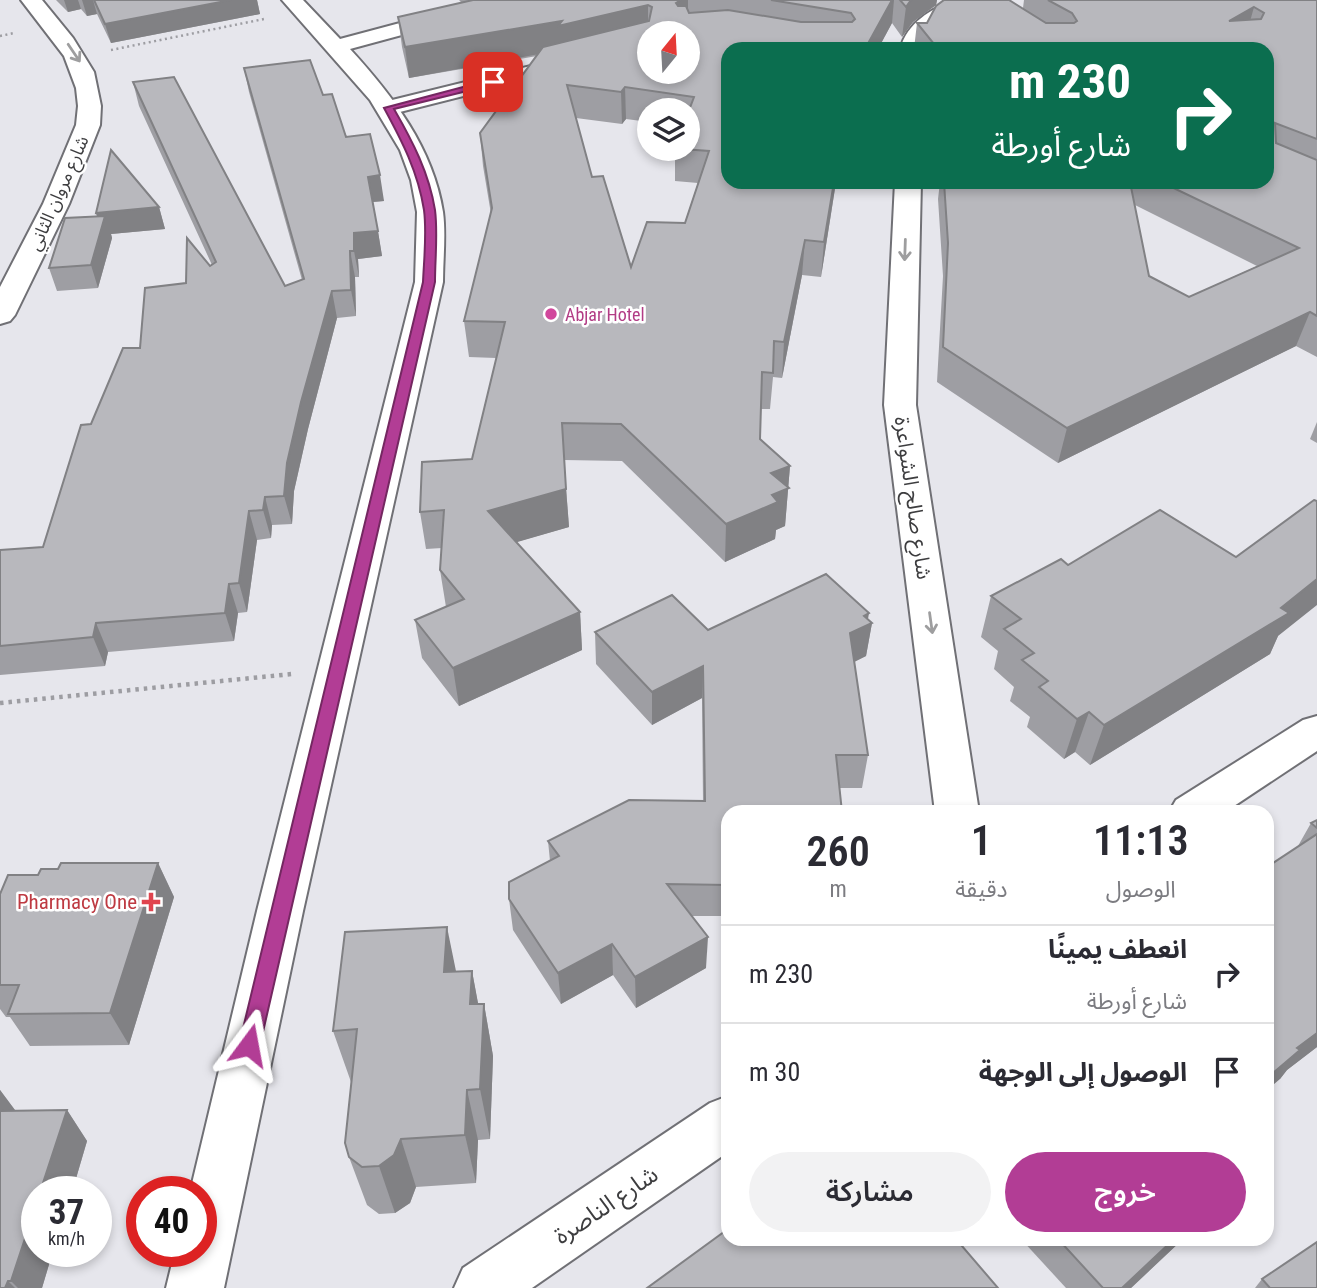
<!DOCTYPE html>
<html lang="ar">
<meta charset="utf-8">
<style>
body{margin:0;font-family:"Roboto Condensed","Noto Sans Arabic",sans-serif;background:#f2f2f3;color:#2b2b33;direction:rtl;height:100vh;display:flex;flex-direction:column;font-size:26px;white-space:nowrap}
*{box-sizing:border-box;margin:0}
p{font-size:23px;color:#7c7c81}
.icon{flex:none;width:38px;height:38px;fill:none;stroke:currentColor;stroke-width:2;stroke-linecap:round;stroke-linejoin:round}
.map{position:relative;flex:1;overflow:hidden;direction:ltr}
.details{position:absolute;left:721px;top:805px;width:553px;height:441px;display:flex;flex-direction:column;background:#fff;border-radius:21px;box-shadow:0 4px 10px #0003;direction:rtl}
.details>*{flex:none}
.hud{position:absolute;left:721px;top:42px;width:553px;height:147px;border-radius:21px;box-shadow:0 4px 10px #0003;direction:rtl;background:#0b6e4f;color:#fff;overflow:hidden}
.needle{width:46px;rotate:18deg}
.fabs{position:absolute;left:637px;top:21px;display:grid;gap:14px}
.fabs a{display:grid;place-items:center;width:63px;height:63px;border-radius:50%;background:#fff;box-shadow:0 4px 10px #0003;font-size:35px}
.speed{position:absolute;left:21px;top:1176px;display:flex;gap:14px;font-size:35px;font-weight:700;text-align:center}
.speed>*{display:grid;place-content:center;width:91px;height:91px;border-radius:50%;background:#fff;box-shadow:0 4px 10px #0003;line-height:1}
.speed small{font-size:18px;font-weight:400}
.speed .limit{border:10px solid #d22;background:#fff;color:#111}
.pin{position:absolute;display:grid;place-items:center;width:60px;height:60px;color:#fff;margin:-30px;border-radius:14px;box-shadow:0 4px 10px #0006}
.me{position:absolute;width:77px;margin:-38px;rotate:13deg;stroke-linejoin:round;filter:drop-shadow(0 0 5px #0008)}
.turn{display:flex;align-items:center;gap:24px;height:147px;padding:0 28px;font-size:32px}
.turn .icon{width:91px;height:91px;stroke-width:2.5}
.turn b{display:block;font-size:49px;line-height:60px}
.eta{display:flex;justify-content:space-evenly;align-items:center;height:119px;text-align:center}
.eta b{font-size:42px;font-weight:600;line-height:49px}
.button{display:flex;gap:14px;margin-top:auto;padding:14px 28px}
.button a{flex:1;height:80px;border-radius:42px;background:#b23d95;color:#fff;font-size:28px;font-weight:600;line-height:80px;text-align:center}
.button a+a{background:#f2f2f3;color:#2b2b33}
ul{padding:0;list-style:none}
li{display:flex;align-items:center;gap:21px;height:98px;padding:0 28px;border-top:2px solid #e1e1e2}
li div{flex:1}
li b{display:block;font-size:26px}
li em{font-style:normal}
.map>svg:first-child{display:block}
</style>
<div class="map">
<svg width="1317" height="1288" viewBox="0 0 1317 1288">
<rect width="100%" height="100%" fill="#e6e6ec"/>
<g fill="none" stroke-linecap="round" stroke-linejoin="round">
<g stroke="#707075" stroke-width="4">
<g id="minor">
<polygon points="21,0 42,0 73,38 94,72 101,106 100,125 69,204 15,315 10,321 0,324 0,287 43,204 76,125 78,106 76,88 64,56"/>
<path d="M954,0h27l-3,4c-23,10 -49,19 -56,45h-22c8,-27 30,-39 54,-49z"/>
<polygon points="649,37 649,49 388,115 380,113 376,108 380,103"/>
<polygon points="895,182 921,182 916,405 979,812 935,812 884,405"/>
</g>
</g>
<g stroke="#707075" stroke-width="4">
<g id="tertiary">
<path d="M282,0h21l37,39 146,-39h33l-3,4 -166,45c43,47 83,99 93,163 3,23 0,47 0,70l-140,629 -79,377h-58l9,-37h26v-59h-11l67,-281 158,-629 2,-70 -6,-32 -11,-30 -30,-50z"/>
<polygon points="1317,716 1317,751 1225,812 1169,812 1176,800 1303,720"/>
<polygon points="728,1096 728,1152 532,1288 454,1288 463,1268 710,1103"/>
</g>
</g>
<g stroke="#9d9da2" stroke-width="2.5" stroke-dasharray="2 3.5" stroke-linecap="butt">
<polyline points="0,36 14,33"/>
<polyline points="111,50 264,19"/>
</g>
<polyline stroke="#9d9da2" stroke-width="4.5" stroke-dasharray="3.5 5" stroke-linecap="butt" points="0,703 292,674"/>
<use href="#minor" fill="#fff" fill-rule="evenodd"/>
<use href="#tertiary" fill="#fff" fill-rule="evenodd"/>
</g>
<g fill="#9e9ea3" fill-rule="evenodd">
<polygon points="56,0 257,0 260,14 111,43 97,14 87,16 81,9 68,12"/>
<path d="M459,0h478l-1,5 -23,17 -11,15 -10,-14 -14,26h-150v133h108l-15,95 -19,-2 -20,103 -9,-1 -3,32h-9l-1,30 30,27 -5,60 -9,4 -1,9 -50,23 -103,-101 -58,-1 5,67 -53,15 64,70 2,38 -123,56 -37,-48 -7,-38 31,-13 -6,-37 2,-22 -16,1 -6,-37 52,-53 24,-101 -27,-1 -5,-36 27,-107 -8,-48 -3,-33 57,-77 -128,22 -7,-31 -4,-30 64,-14zM649,110h39v39h-13v32l23,2 -13,40 -54,44 -39,-90 -16,-59 46,6 4,-5 23,3z"/>
<path d="M1024,0h293v357l-21,-11 -238,117 -121,-81 6,-106 -5,-77 2,-17h327v-133h-353l3,-26h10l96,-15zM1135,205l122,61 -68,31 -40,-21z"/>
<polygon points="244,68 323,95 384,201 373,202 382,256 358,259 359,277 355,277 356,316 337,318 308,429 294,491 292,524 272,525 271,538 257,540 247,612 238,613 234,641 108,652 105,666 0,675 0,550 43,547 91,424 140,348 186,283 212,265 139,106 133,82 285,286 302,280 249,92"/>
<polygon points="159,207 165,229 111,234 112,238 98,288 57,291 49,268 97,216 96,213"/>
<polygon points="1317,422 1317,443 1310,439"/>
<polygon points="991,596 1278,636 1270,654 1090,765 1075,752 1064,759 1027,727 1030,717 1010,701 1014,687 994,669 998,651 981,637"/>
<polygon points="868,620 872,623 866,656 854,662 868,755 862,788 839,788 728,812 728,916 692,916 706,968 636,1008 613,975 561,1004 513,930 509,899 550,861 548,841 703,801 702,698 652,725 596,664 595,632 708,630"/>
<polygon points="1317,820 1317,1047 1287,1070 1280,1079 1298,846 1311,823"/>
<polygon points="158,863 174,897 129,1045 30,1046 10,1017 6,1017 0,1009 0,894 38,875 58,869"/>
<polygon points="472,971 478,1004 484,1004 493,1056 490,1139 478,1140 476,1183 416,1187 410,1203 395,1213 379,1214 367,1205 349,1157 351,1082 333,1031 456,972"/>
<polygon points="0,1090 15,1110 67,1110 87,1141 72,1192 37,1192 53,1251 42,1288 0,1288"/>
<polygon points="728,1206 728,1239 726,1230"/>
<polygon points="1021,1239 1183,1239 1131,1288 1066,1288"/>
<polygon points="1262,1279 1317,1288 1255,1288"/>
</g>
<g fill="#818184">
<polygon points="64,0 78,0 81,9 68,12"/>
<polygon points="82,0 93,0 97,14 87,16"/>
<polygon points="231,0 257,0 260,14 111,43 105,24"/>
<polygon points="681,0 688,0 688,25 676,3"/>
<polygon points="892,0 894,0 892,23 878,49 865,49"/>
<polygon points="911,0 937,0 936,5 913,22 902,37 906,7"/>
<polygon points="648,5 648,34 409,78 405,47"/>
<polygon points="1254,7 1246,36 1229,21"/>
<polygon points="625,87 626,119 622,124 621,92"/>
<polygon points="380,175 384,201 372,202 368,177"/>
<polygon points="834,182 836,182 821,277 824,242"/>
<polygon points="159,207 165,229 111,234 112,238 98,288 91,265 101,229 96,213"/>
<polygon points="378,231 382,256 358,259 359,277 354,251 354,233"/>
<polygon points="805,240 802,275 782,378 784,342"/>
<polygon points="350,251 355,277 356,316 351,290"/>
<polygon points="332,291 337,318 308,429 294,491 292,524 284,496 287,463 301,402"/>
<polygon points="1310,312 1296,346 1058,463 1067,428"/>
<polygon points="790,466 785,526 776,530 775,539 725,562 726,524 771,473"/>
<polygon points="566,489 569,527 493,549 488,511"/>
<polygon points="265,497 272,525 271,538 263,510"/>
<polygon points="249,511 257,540 247,612 239,583"/>
<polygon points="1317,579 1317,605 1278,636 1270,654 1090,765 1104,725 1281,608"/>
<polygon points="229,584 238,613 234,641 225,613"/>
<polygon points="580,612 582,650 459,706 453,668"/>
<polygon points="869,613 867,625 872,623 866,656 846,666 850,633 864,616"/>
<polygon points="96,623 108,652 105,666 93,637"/>
<polygon points="703,666 702,698 652,725 652,692"/>
<polygon points="1089,712 1075,752 1064,759 1077,719"/>
<polygon points="158,863 174,897 129,1045 110,1013"/>
<polygon points="447,927 458,981 444,972"/>
<polygon points="708,937 706,968 636,1008 635,977"/>
<polygon points="612,944 613,975 561,1004 558,973"/>
<polygon points="472,971 482,1024 470,1004"/>
<polygon points="484,1004 493,1056 490,1139 480,1089"/>
<polygon points="1317,1033 1317,1047 1287,1070 1280,1079 1267,1090 1267,1078 1297,1048"/>
<polygon points="0,1090 23,1121 0,1121"/>
<polygon points="467,1090 478,1140 476,1183 465,1135"/>
<polygon points="67,1110 87,1141 72,1192 40,1192"/>
<polygon points="401,1139 416,1187 410,1203 395,1213 379,1166"/>
<polygon points="37,1202 37,1251 53,1251 42,1288 18,1288 11,1281"/>
<polygon points="1174,1239 1183,1239 1131,1288 1122,1288"/>
<polygon points="8,1281 15,1288 5,1288"/>
</g>
<g fill="#b8b8bd" stroke="#818184" stroke-width="2" fill-rule="evenodd">
<polygon points="94,0 231,0 105,24"/>
<path d="M473,0h208l-5,3 2,3h8l3,7 39,-3 73,12h51l3,-3 -4,-6 -80,-13h121l-27,49h-137v133h106l-10,60 -19,-2 -21,102 -10,-1 -1,32 -11,-1 -2,67 30,27 -19,7 18,15 -17,7 6,7 -52,22 -105,-100 -59,-1 4,66 -78,22 92,101 -127,56 -38,-48 49,-21 -24,-29 4,-60 -24,2 2,-50 50,-3 33,-137 -41,-1 28,-113 -12,-75 63,-86 106,-26 3,-14 -4,-2 -90,21 4,-5 -157,26 -7,-30zM649,33h39v39h-39zM567,85l54,7 4,-5 69,10 -6,16v36h-6l27,2 -24,72 -38,-1 -16,45 -28,-91 -11,1z"/>
<polygon points="900,0 911,0 906,7"/>
<path d="M944,0h65l37,23h28l3,-2 -5,-8 -24,-13h269v139l-42,-16 1,20 41,17v156l-7,-4 -243,116 -124,-81 5,-104 -4,-61h186l19,94 40,21 110,-49 -138,-66h106v-133h-329l-21,-26h10l9,-17zM1254,7l10,6 -3,6 -32,2z"/>
<polygon points="310,60 323,95 332,94 346,137 370,134 380,175 368,177 378,231 354,233 354,251 350,251 351,290 332,291 301,402 287,463 284,496 265,497 263,510 249,511 239,583 229,584 225,613 96,623 93,637 0,646 0,550 43,547 81,425 91,424 123,348 140,348 145,288 186,283 187,238 210,266 216,262 133,82 174,77 285,286 304,279 244,68"/>
<polygon points="111,150 159,207 96,213"/>
<polygon points="105,216 91,265 49,268 65,218"/>
<polygon points="1314,500 1317,501 1317,579 1281,608 1289,613 1104,725 1089,712 1077,719 1039,687 1048,681 1022,660 1034,653 1004,629 1021,619 991,596 1061,559 1068,565 1160,510 1236,557"/>
<polygon points="826,574 869,613 864,616 872,623 850,633 868,755 836,755 842,812 728,812 728,885 667,884 708,937 635,977 612,944 558,973 509,899 509,882 559,856 548,841 629,800 705,801 703,666 652,692 595,632 672,595 708,630"/>
<polygon points="1317,820 1317,828 1311,823"/>
<polygon points="1317,834 1317,1033 1297,1048 1300,1050 1267,1078 1267,867"/>
<polygon points="61,863 158,863 110,1013 8,1014 19,985 0,985 0,894 8,875 38,875 41,869 58,869"/>
<polygon points="447,927 444,972 472,971 470,1004 484,1004 480,1089 467,1090 465,1135 401,1139 394,1155 379,1166 362,1167 349,1157 345,1143 357,1029 333,1031 345,932"/>
<polygon points="67,1110 40,1192 37,1192 37,1202 11,1281 8,1281 5,1288 0,1288 0,1111"/>
<polygon points="728,1229 728,1239 956,1239 998,1288 647,1288"/>
<polygon points="1058,1239 1174,1239 1122,1288 1103,1288"/>
<polygon points="1317,1242 1317,1288 1270,1288 1262,1279"/>
</g>
<defs><path id="oneway-shaft" d="M-6 0H5M1.5-3L5.5 0L1.5 3" fill="none" stroke-width="1.6" stroke-linecap="round" stroke-linejoin="round" transform="scale(1.75)"/></defs>
<g stroke="#9e9e9f">
<use href="#oneway-shaft" transform="translate(74 53) rotate(56)"/>
<use href="#oneway-shaft" transform="translate(905 250) rotate(92)"/>
<use href="#oneway-shaft" transform="translate(931 623) rotate(82)"/>
</g>
<path fill="#b23d95" stroke="#742861" stroke-width="2" d="M493,79l4,3 -1,2 -102,25c19,33 35,64 41,101 3,23 0,49 0,72l-175,763 -3,7 -8,3 -7,-3 -3,-7 184,-763c1,-23 4,-49 1,-72 -6,-38 -22,-69 -40,-102z"/>
<circle fill="#d1479c" stroke="#fff" stroke-width="2.5" cx="551" cy="314" r="7"/>
<path fill="#e0444e" stroke="#fff" stroke-width="2.5" d="M147.5 891.5h7v7h7v7h-7v7h-7v-7h-7v-7h7z"/>
<g text-anchor="middle" dominant-baseline="central" stroke-width="5" stroke-linejoin="round" paint-order="stroke">
<g font-size="18" fill="#3d3d3f" stroke="#fff">
<text transform="translate(58 193) rotate(-66)">شارع مروان الثاني</text>
</g>
<g font-size="18" fill="#b23c85" stroke="#fff" text-anchor="start">
<text x="565" y="314">Abjar Hotel</text>
</g>
<g font-size="21" fill="#3d3d3f" stroke="#fff">
<text transform="translate(913 498) rotate(82)">شارع صالح الشواعرة</text>
</g>
<g font-size="21" fill="#be3a42" stroke="#fff" text-anchor="end">
<text x="137" y="902">Pharmacy One</text>
</g>
<g font-size="24" fill="#3d3d3f" stroke="#fff">
<text transform="translate(606 1205) rotate(-34)">شارع الناصرة</text>
</g>
</g>
</svg>
<div class="fabs">
<a><svg class="needle" viewBox="-14 -14 28 28"><path d="M0-13l5 13h-10z" fill="#e53935"/><path d="M0 13l5-13h-10z" fill="#7c7c81"/></svg></a>
<a><svg class="icon" aria-label="layers" viewBox="0 0 24 24"><path d="M12 4l9 5-9 5-9-5zM3 14l9 5 9-5"/></svg></a>
</div>
<div class="speed"><div>37<small>km/h</small></div><div class="limit">40</div></div>
<div class="pin" style="left:493px;top:82px;background:#d93025"><svg class="icon" aria-label="arrive" viewBox="0 0 24 24"><path d="M6 21V4h12l-3 4 3 4H6"/></svg></div>
<svg class="me" style="left:249px;top:1045px" viewBox="-20 -20 40 40"><path d="M0-17L14 15 0 8-14 15z" fill="#b23d95" stroke="#fff" stroke-width="4"/></svg>
<div class="hud">
<div class="turn"><svg class="icon" aria-label="right" viewBox="0 0 24 24"><path d="M7 20v-9h11M14 6l5 5-5 5"/></svg><div><b>230 m</b>شارع أورطة</div></div>
</div>
<section class="details">
<div class="eta">
<div><b>11:13</b><p>الوصول</p></div>
<div><b>1</b><p>دقيقة</p></div>
<div><b>260</b><p>m</p></div>
</div>
<ul>
<li><svg class="icon" aria-label="right" viewBox="0 0 24 24"><path d="M7 20v-9h11M14 6l5 5-5 5"/></svg><div><b>انعطف يمينًا</b><p>شارع أورطة</p></div><em>230 m</em></li>
<li><svg class="icon" aria-label="arrive" viewBox="0 0 24 24"><path d="M6 21V4h12l-3 4 3 4H6"/></svg><div><b>الوصول إلى الوجهة</b></div><em>30 m</em></li>
</ul>
<div class="button"><a>خروج</a><a>مشاركة</a></div>
</section>
</div>
